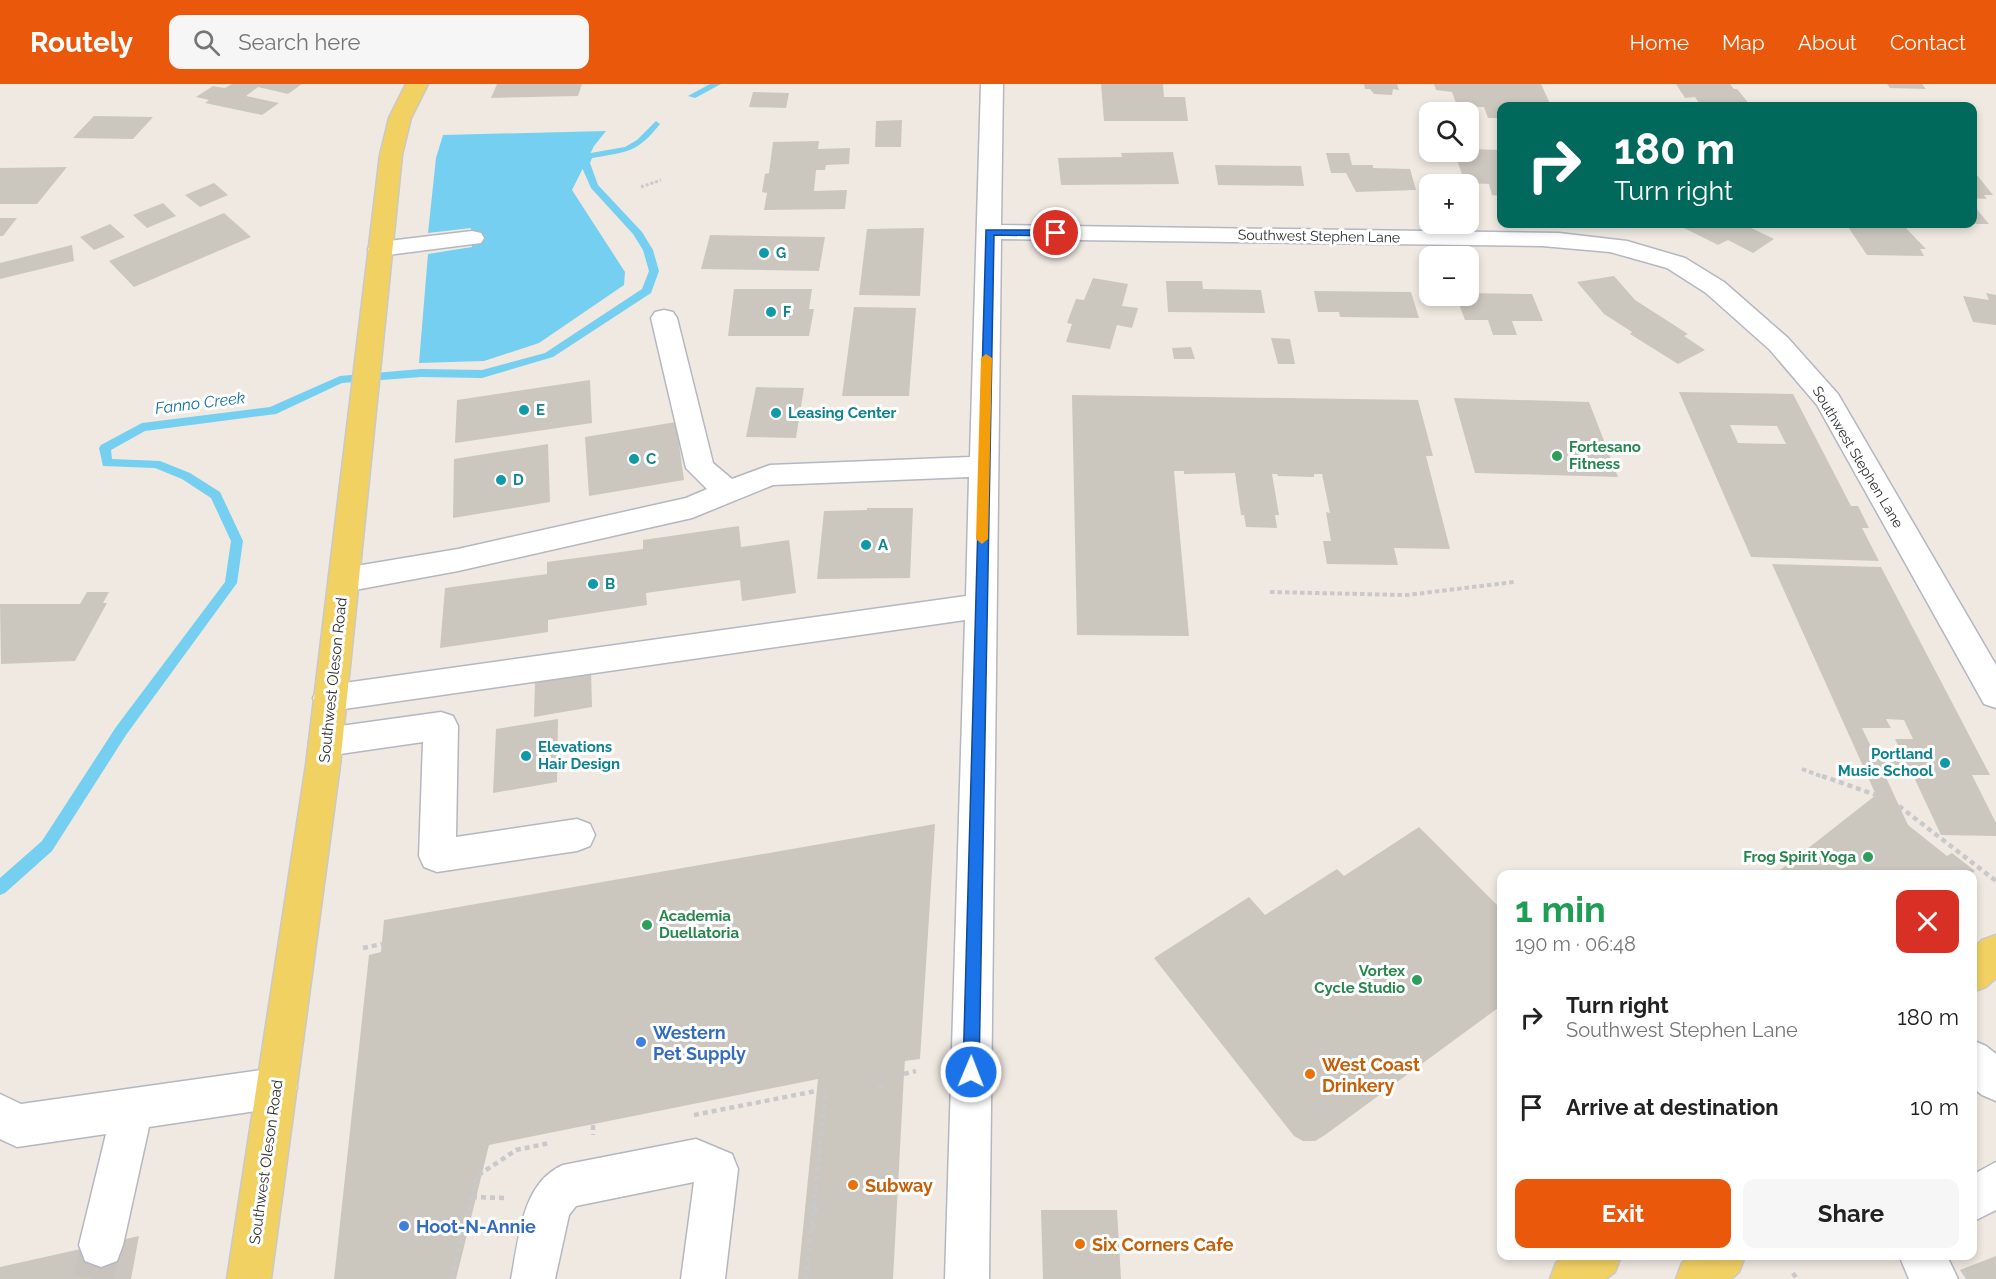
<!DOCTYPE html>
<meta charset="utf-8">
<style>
body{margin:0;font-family:Raleway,sans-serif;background:#f6f6f6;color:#222;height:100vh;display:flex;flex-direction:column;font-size:22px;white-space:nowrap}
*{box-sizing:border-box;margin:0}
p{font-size:20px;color:#767676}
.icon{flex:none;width:33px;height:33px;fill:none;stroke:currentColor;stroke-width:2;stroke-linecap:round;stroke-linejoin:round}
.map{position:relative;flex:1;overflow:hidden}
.side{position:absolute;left:1497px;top:786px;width:480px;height:390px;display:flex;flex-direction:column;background:#fff;border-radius:12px;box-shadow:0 3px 9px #0003}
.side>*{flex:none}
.guide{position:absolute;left:1497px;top:18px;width:480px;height:126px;border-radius:12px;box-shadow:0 3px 9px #0003;background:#00695c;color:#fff;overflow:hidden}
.buttons{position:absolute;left:1419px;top:18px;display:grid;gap:12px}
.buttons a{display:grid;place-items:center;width:60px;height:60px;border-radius:12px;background:#fff;box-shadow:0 3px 9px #0003;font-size:30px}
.pin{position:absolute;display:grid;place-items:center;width:51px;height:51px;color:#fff;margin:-26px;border:3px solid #fff;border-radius:50%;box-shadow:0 2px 6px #0007}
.me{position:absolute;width:66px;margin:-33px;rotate:1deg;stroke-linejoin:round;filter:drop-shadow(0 0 4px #0008)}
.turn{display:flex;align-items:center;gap:21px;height:126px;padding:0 18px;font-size:27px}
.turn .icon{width:78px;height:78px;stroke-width:2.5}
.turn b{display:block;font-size:42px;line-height:51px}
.round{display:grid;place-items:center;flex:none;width:63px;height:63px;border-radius:12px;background:#f6f6f6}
.summary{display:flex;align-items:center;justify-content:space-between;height:102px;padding:0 18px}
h1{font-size:36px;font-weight:700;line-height:45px;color:#1e9e55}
.button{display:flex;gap:12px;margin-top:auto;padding:12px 18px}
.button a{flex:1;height:69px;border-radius:12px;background:#ea580c;color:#fff;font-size:24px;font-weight:700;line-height:69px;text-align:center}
.button a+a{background:#f6f6f6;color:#222}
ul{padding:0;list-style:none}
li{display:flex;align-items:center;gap:18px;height:90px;padding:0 18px}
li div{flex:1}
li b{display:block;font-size:22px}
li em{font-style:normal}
header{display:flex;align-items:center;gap:36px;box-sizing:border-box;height:84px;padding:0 30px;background:#ea580c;color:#fff}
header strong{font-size:28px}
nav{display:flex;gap:33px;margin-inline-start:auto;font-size:21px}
.search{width:420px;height:54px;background:#f6f6f6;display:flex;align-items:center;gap:15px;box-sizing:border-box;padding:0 21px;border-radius:12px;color:#767676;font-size:22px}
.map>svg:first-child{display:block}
</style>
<header>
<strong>Routely</strong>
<div class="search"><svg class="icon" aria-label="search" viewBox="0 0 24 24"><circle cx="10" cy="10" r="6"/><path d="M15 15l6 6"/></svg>Search here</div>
<nav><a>Home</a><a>Map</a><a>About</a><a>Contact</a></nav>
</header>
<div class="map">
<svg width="1996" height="1195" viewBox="0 0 1996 1195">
<rect width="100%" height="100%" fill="#efe9e1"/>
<polygon fill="#75cff0" points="606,47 594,62 572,106 625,188 624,201 539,259 484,277 419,279 428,170 472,163 471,144 428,149 436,74 443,51"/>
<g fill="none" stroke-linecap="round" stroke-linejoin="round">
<g fill="#75cff0" fill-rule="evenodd">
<polygon points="710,0 721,0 695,14 688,12"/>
<path d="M656,37l4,3c-23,29 -33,28 -68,34l-2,5 8,22 44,47 11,18 6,21 -8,22 -98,64 -71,21 -61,-1 -79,6 -66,31 -131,17 -34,19 1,9 48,2 30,12 30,19 23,49 -6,42 -111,152 -74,116 -47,42 -5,2v-17l42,-37 74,-114 109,-145 6,-41 -20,-43 -29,-19 -27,-11 -52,-2 -4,-18 2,-3 41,-22 128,-16 70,-31 81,-7 61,1 63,-17 97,-64 7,-18 -6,-21 -10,-16 -42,-46 -11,-25 5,-9 40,-7 12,-7z"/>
</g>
</g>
<g fill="#cbc7bf" fill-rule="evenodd">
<polygon points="232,0 302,0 288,10 258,3 246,12 279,19 262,31 205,19 209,16 196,13 213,2 225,4"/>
<polygon points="497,0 582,0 578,12 491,14"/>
<polygon points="1101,0 1163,0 1164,13 1185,13 1188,37 1104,37"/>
<polygon points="1364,0 1397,0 1399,6 1393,5 1392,11 1374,10 1370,5 1365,5"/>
<polygon points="1434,0 1541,0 1551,22 1502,22 1502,34 1488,34 1484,23 1457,22 1452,8 1436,6"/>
<polygon points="1676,0 1730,0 1734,5 1737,5 1751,22 1701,22 1695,13 1685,14"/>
<polygon points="1887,0 1922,0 1926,5 1890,4"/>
<polygon points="753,8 789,9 786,24 749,23"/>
<polygon points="94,32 153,33 133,55 73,54"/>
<polygon points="902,36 901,63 875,63 876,37"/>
<polygon points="819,57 818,65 850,64 849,80 826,81 825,86 816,86 814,107 847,106 845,125 764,126 767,109 762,108 765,90 769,89 773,58"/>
<polygon points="1469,65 1502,66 1502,112 1492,111 1489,100 1465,99 1456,73 1471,73"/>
<polygon points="1173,68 1179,100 1061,101 1058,74 1122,73 1121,69"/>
<polygon points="1326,69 1349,69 1352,81 1373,81 1373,84 1410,85 1416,106 1356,108 1346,89 1331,89"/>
<polygon points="1215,81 1301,82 1304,102 1218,101"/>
<polygon points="67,83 37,120 0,120 0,84"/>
<polygon points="1972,85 1993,111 1984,111 1987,115 1972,114"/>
<polygon points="214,99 228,111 200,123 185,111"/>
<polygon points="163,119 176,132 147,144 133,131"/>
<polygon points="1972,123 1975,123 1989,140 1972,140"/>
<polygon points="224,129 251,153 134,203 109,177"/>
<polygon points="0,134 17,134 3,152 0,152"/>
<polygon points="110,140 125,153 94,166 80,153"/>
<polygon points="1676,140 1743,140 1774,155 1753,169 1728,156 1718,161"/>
<polygon points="1846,140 1902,140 1926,165 1920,165 1924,172 1867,171"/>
<polygon points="924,144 920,212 859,211 867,145"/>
<polygon points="710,151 825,153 819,187 701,185"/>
<polygon points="72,161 74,177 0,195 0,179"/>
<polygon points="1614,192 1635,216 1688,250 1684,252 1705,266 1678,280 1630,250 1632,248 1604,230 1577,198"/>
<polygon points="1093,194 1128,200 1122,222 1138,224 1132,244 1117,241 1110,265 1066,258 1072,240 1067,239 1076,215 1084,216"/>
<polygon points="1166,197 1202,197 1203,205 1261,206 1265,229 1168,228"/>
<polygon points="734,205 812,205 809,225 814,225 809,252 728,252"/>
<polygon points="1314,207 1411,208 1419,234 1340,233 1339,228 1318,228"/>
<polygon points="1468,209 1532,210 1543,237 1512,237 1517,251 1493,251 1488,236 1465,236 1456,212 1468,212"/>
<polygon points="1986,209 1996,211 1996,241 1973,238 1963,212 1989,216"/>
<polygon points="854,223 916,224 909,312 842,312"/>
<polygon points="1271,254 1290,255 1295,280 1278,280"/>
<polygon points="1191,263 1195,275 1174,275 1172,264"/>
<polygon points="590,296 592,339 455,359 457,316"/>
<polygon points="756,303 804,304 796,354 746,353"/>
<path d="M1679,308l114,2 58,112h7l11,22h-7l17,33 -128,-4zM1730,341l47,1 9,18 -48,-1z"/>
<polygon points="1072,311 1418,316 1433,372 1426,372 1450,465 1394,464 1398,481 1327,480 1323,457 1331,457 1326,428 1330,429 1322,390 1314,390 1314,393 1278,392 1277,390 1272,390 1279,431 1275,431 1277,444 1246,443 1244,431 1241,431 1235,389 1184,390 1184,387 1174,387 1189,552 1077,551"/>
<polygon points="1454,314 1589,318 1618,393 1475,389"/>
<polygon points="676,338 684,396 589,412 585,353"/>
<polygon points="548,360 550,418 453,434 454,375"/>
<polygon points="867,424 913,424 910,494 817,495 824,427 867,426"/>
<polygon points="739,442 741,463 789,456 796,509 742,517 740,496 646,509 647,521 548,536 548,548 440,564 445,504 547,490 547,478 643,465 643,456"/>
<path d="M1772,480l109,3 109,208h-18l24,48v13l-55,-1 -30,-64h-28l25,54 39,31 5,-3 23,18 -4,3h-196l101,-79zM1886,635l18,1 9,19h-18l7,15 -28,-1 -12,-25h29z"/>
<polygon points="87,508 109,508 103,519 107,519 75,577 1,580 0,520 80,520"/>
<polygon points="591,587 592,623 534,633 535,596"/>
<polygon points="558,635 557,698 493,709 496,645"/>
<polygon points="935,740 920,975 905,977 904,990 893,1195 798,1195 818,995 489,1061 456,1195 334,1195 369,871 381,868 384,836"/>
<polygon points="1419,743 1502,826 1502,921 1325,1051 1315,1057 1303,1057 1294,1052 1154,874 1249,813 1265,831 1337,785 1344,792"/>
<polygon points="1041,1126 1117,1126 1121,1195 1043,1195"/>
<polygon points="139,1152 131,1195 0,1195 0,1183"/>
<polygon points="1996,1172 1996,1195 1966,1195 1960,1186"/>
</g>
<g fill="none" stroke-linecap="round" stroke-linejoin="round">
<polyline stroke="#c8c4bd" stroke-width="40" stroke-dasharray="40 20" stroke-linecap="butt" points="93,1195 101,1161"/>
<g stroke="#b4b7c1" stroke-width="3">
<g id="minor">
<polygon points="981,0 1003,0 1001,141 1559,149 1627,157 1685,174 1724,198 1788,254 1838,310 1996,581 1996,624 1984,620 1817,321 1770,266 1706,209 1667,184 1610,168 1542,162 1001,155 989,1195 945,1195 965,536 330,627 318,624 313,614 318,604 330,601 966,512 969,393 773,401 692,434 458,487 344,508 333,504 329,496 333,488 344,484 458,465 686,414 707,405 686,384 651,234 655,228 664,226 673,228 677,234 713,379 732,395 770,381 970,373"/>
<polygon points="472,147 481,149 484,154 481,159 380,172 371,170 368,165 371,160 380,158"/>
<polygon points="441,628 453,632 458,642 456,753 577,735 590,740 595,751 590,762 577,767 437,788 424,783 419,772 423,658 326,672 314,668 309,658 314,648 326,644"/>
<polygon points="1972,956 1986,962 1996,970 1996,1017 1982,1011 1972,1003"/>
<polygon points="276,984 291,990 297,1004 291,1018 276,1024 149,1043 123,1161 117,1177 101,1183 85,1177 79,1161 106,1050 17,1063 0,1055 0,1010 21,1020"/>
<path d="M696,1055l36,15 6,15 -13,110h-44l13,-97 -118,24 -7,9 -14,64h-44c8,-39 10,-96 52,-114z"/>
<polygon points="1996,1078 1996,1126 1972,1138 1972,1091"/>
<polygon points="1902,1172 1947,1172 1958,1195 1909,1195 1901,1176"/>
</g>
</g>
<g stroke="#c9c9c9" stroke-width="3">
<g id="major">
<polygon points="406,0 428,0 411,34 402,71 340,681 271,1195 227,1195 306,681 380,71 389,34"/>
<polygon points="1996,851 1996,894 1986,903 1972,908 1972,865 1982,856"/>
<polygon points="1565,1172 1621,1172 1615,1188 1606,1195 1550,1195 1556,1179"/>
<polygon points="1690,1172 1745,1172 1739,1188 1731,1195 1676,1195 1682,1179"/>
</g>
</g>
<polyline stroke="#c9c9c9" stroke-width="3" stroke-dasharray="3 2" stroke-linecap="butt" points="641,103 661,96"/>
<g stroke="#c9c9c9" stroke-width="4" stroke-dasharray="4.5 3" stroke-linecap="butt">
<polyline points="1270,508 1407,511 1514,498"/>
<polyline points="1802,685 1826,694"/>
</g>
<g stroke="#c9c9c9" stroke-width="4.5" stroke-dasharray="5 4" stroke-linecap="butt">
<polyline points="1822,692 1876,711"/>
<polyline points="1899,722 1996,797"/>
<polyline points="363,864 382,860"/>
<polyline points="904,990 916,987"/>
<polyline points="880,1005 881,994"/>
<polyline points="694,1031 816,1007"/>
<polyline points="593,1041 593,1051"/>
<polyline points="472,1113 507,1114"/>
<polyline points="813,1126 821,1126"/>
<polyline points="812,1142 819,1142"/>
<polyline points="1793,1189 1797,1195"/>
<polyline points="451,1195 477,1092 516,1066 550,1059"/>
<polyline points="806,1195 826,1005"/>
</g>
<use href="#minor" fill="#fff" fill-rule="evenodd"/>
<use href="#major" fill="#f2d163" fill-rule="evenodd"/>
</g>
<polygon fill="#1a73e8" stroke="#114b97" stroke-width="1.5" points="986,146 1056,146 1061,149 1056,152 994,151 979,988 977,994 971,996 965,994 963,988"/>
<polygon fill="#f59e0b" points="986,270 992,274 988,455 982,460 976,455 981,274"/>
<g fill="#0f9aa8" stroke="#fff" stroke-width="2">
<circle cx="764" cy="169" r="6"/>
<circle cx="771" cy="228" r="6"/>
<circle cx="524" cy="326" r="6"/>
<circle cx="776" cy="329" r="6"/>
<circle cx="634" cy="375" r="6"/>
<circle cx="501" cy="396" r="6"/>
<circle cx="866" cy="461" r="6"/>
<circle cx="593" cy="500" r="6"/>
<circle cx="526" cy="672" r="6"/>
<circle cx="1945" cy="679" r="6"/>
</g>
<g fill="#2e9e5b" stroke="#fff" stroke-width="2">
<circle cx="1557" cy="372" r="6"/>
<circle cx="1868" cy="773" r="6"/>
<circle cx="647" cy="841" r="6"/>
<circle cx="1417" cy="896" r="6"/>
</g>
<g fill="#3f7fe0" stroke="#fff" stroke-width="2">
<circle cx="641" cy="958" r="6"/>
<circle cx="404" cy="1142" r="6"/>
</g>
<g fill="#e8710a" stroke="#fff" stroke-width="2">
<circle cx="1310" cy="990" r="6"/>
<circle cx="853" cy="1101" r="6"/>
<circle cx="1080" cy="1160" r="6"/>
</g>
<g text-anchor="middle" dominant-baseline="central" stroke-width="6" stroke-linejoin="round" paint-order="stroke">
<g font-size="14" fill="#2e2e2e" stroke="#fff">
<text transform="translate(1319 152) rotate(1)">Southwest Stephen Lane</text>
<text transform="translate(1858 373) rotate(59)">Southwest Stephen Lane</text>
</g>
<g font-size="14" font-weight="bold" fill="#0d838f" stroke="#fff" text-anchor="start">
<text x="776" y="169">G</text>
<text x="783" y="228">F</text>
</g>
<g font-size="15" font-weight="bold" fill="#0d838f" stroke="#fff" text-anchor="start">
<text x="536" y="326">E</text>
<text x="788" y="329">Leasing Center</text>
<text x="646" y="375">C</text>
<text x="513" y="396">D</text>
<text x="878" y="461">A</text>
<text x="605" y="500">B</text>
<text x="538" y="663">Elevations<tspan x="538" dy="17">Hair Design</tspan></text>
<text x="1933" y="670" text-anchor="end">Portland<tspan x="1933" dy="17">Music School</tspan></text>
</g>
<g font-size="15" font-weight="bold" fill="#27864d" stroke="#fff" text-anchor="start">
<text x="1569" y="363">Fortesano<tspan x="1569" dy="17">Fitness</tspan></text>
<text x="1856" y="773" text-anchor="end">Frog Spirit Yoga</text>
<text x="659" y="832">Academia<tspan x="659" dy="17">Duellatoria</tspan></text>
<text x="1405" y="887" text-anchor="end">Vortex<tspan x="1405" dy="17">Cycle Studio</tspan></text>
</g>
<g font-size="15" fill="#2e2e2e" stroke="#fff">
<text transform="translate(333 596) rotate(-84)">Southwest Oleson Road</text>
<text transform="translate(266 1078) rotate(-82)">Southwest Oleson Road</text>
</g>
<g font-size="16" font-style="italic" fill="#0d6fa3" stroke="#fff">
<text transform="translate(200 319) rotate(-7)">Fanno Creek</text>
</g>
<g font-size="18" font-weight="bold" fill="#366cbe" stroke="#fff" text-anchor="start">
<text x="653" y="948">Western<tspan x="653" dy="21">Pet Supply</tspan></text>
<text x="416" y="1142">Hoot-N-Annie</text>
</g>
<g font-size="18" font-weight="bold" fill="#c56008" stroke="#fff" text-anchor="start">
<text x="1322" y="980">West Coast<tspan x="1322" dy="21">Drinkery</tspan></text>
<text x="865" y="1101">Subway</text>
<text x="1092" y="1160">Six Corners Cafe</text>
</g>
</g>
</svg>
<div class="buttons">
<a><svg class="icon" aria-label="search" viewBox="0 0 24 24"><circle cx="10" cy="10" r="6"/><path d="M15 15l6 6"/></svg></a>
<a>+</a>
<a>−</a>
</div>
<div class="pin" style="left:1056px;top:149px;background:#d93025"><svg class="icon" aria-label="arrive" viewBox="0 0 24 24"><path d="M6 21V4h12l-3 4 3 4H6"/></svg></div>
<svg class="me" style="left:971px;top:988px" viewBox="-20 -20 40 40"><circle r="17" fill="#1a73e8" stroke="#fff" stroke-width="3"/><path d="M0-11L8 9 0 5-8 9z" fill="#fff"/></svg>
<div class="guide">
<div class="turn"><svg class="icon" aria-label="right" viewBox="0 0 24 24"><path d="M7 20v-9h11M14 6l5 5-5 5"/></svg><div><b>180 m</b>Turn right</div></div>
</div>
<section class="side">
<div class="summary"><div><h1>1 min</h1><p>190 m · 06:48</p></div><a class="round" style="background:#d93025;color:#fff"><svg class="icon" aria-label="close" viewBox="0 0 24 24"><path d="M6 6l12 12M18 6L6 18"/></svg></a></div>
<ul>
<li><svg class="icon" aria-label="right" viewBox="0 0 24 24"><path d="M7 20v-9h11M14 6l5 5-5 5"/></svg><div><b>Turn right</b><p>Southwest Stephen Lane</p></div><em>180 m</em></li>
<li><svg class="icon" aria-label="arrive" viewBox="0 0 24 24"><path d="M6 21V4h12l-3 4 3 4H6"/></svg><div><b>Arrive at destination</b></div><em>10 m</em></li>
</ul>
<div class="button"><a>Exit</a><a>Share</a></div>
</section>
</div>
